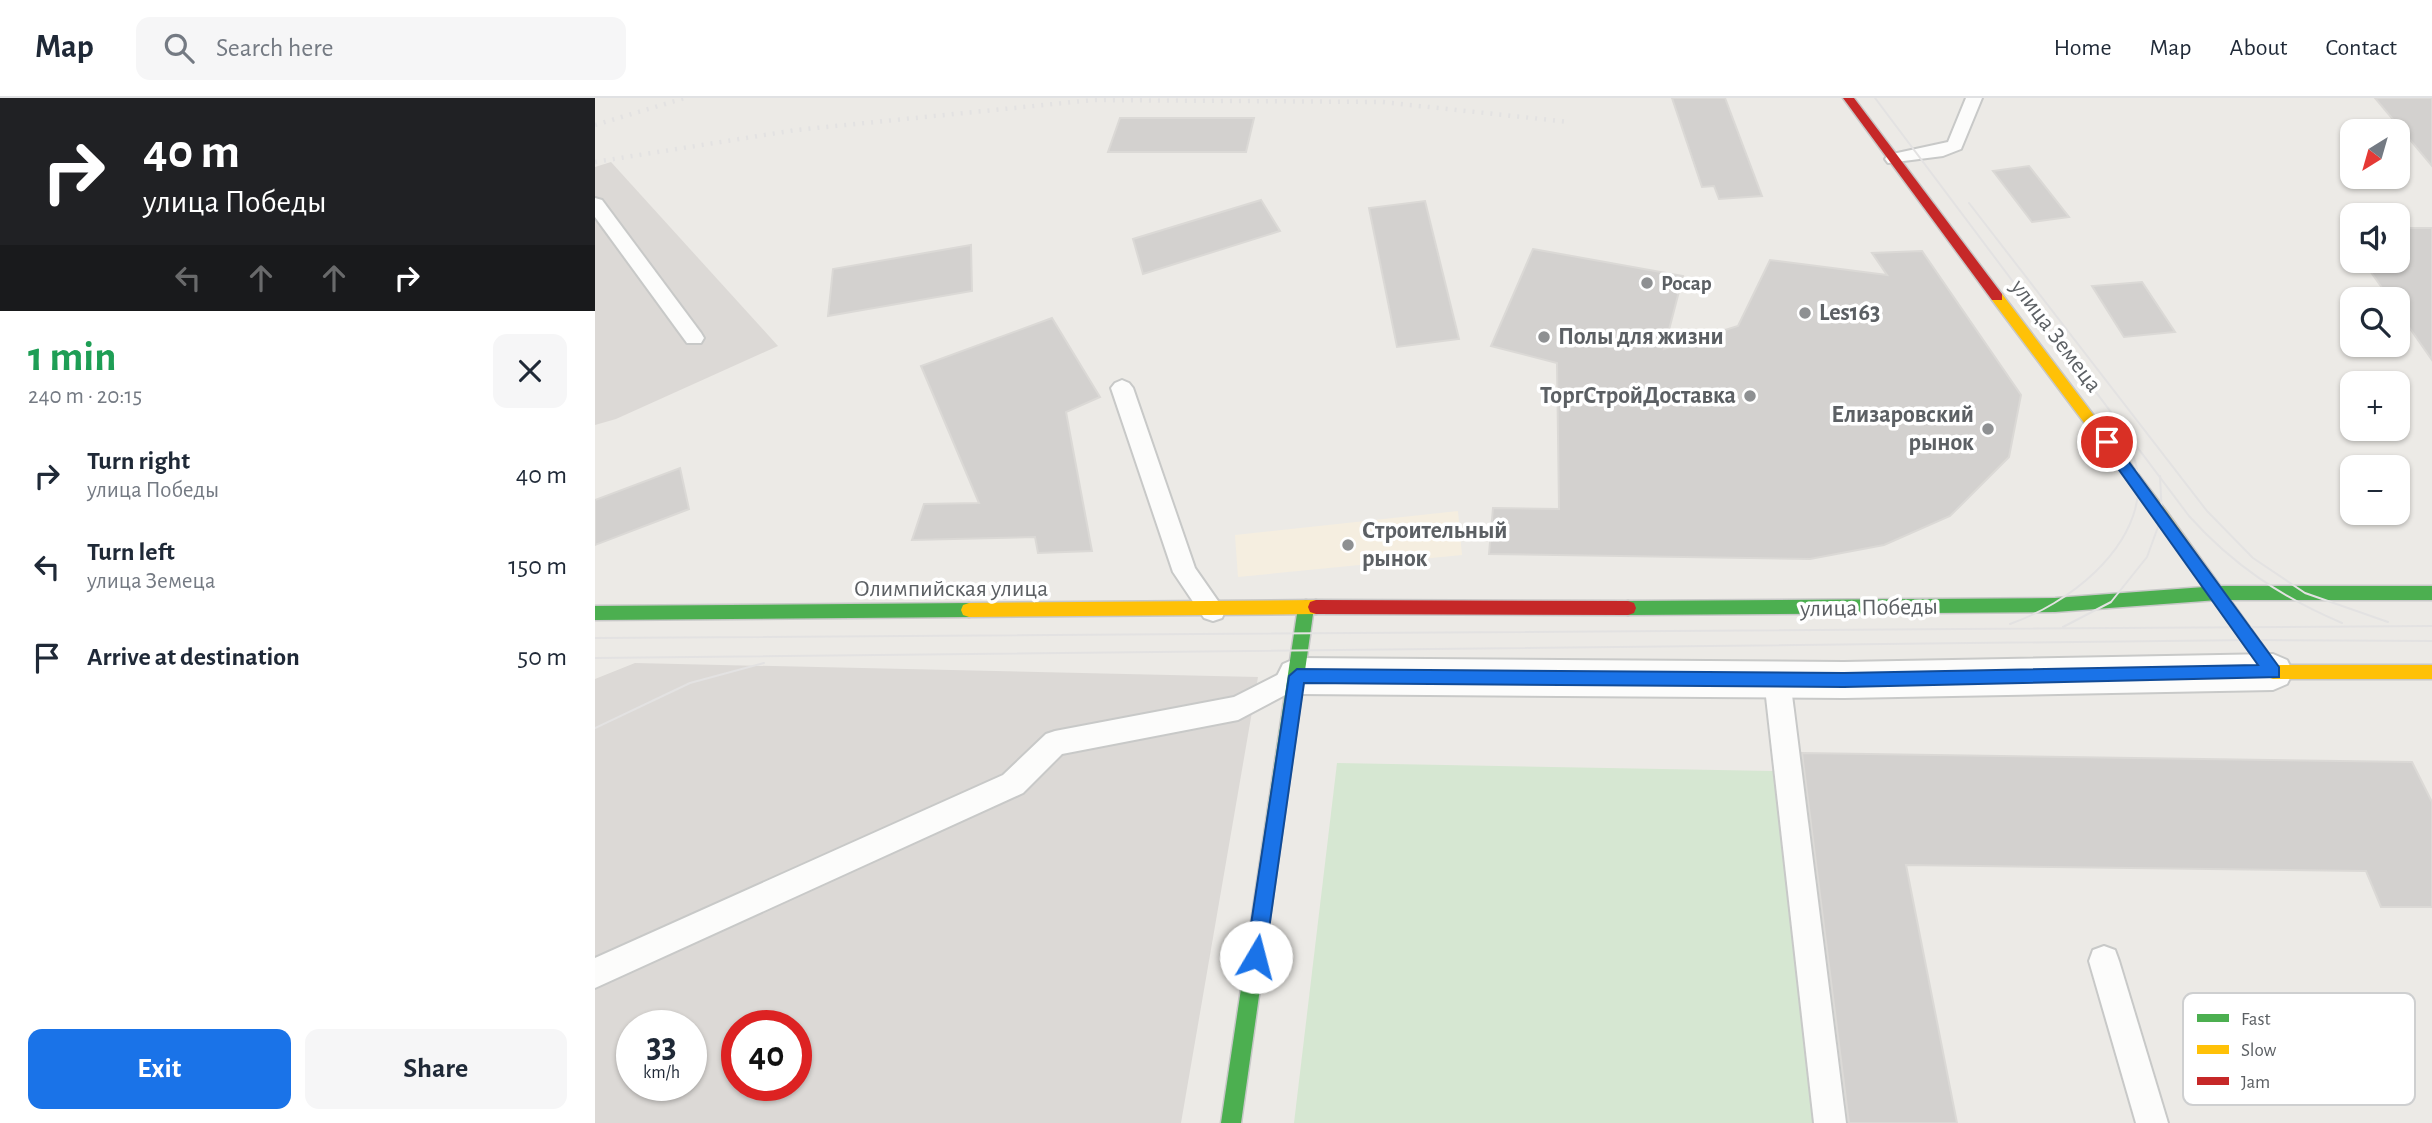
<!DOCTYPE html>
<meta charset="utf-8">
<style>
body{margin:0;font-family:"Alegreya Sans",sans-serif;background:#f6f6f7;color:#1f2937;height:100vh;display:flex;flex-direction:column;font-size:26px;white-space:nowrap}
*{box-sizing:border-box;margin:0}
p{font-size:23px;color:#747a83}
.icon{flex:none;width:38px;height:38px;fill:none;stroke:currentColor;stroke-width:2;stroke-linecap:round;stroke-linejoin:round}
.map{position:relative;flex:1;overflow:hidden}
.sheet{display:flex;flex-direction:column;background:#fff;width:595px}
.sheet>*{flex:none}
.top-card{background:#202124;color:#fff;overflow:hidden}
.needle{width:46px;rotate:217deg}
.controls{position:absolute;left:1745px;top:21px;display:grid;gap:14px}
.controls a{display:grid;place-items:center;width:70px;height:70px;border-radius:14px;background:#fff;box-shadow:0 2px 5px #0004;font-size:35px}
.speed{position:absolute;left:21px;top:912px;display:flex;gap:14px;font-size:35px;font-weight:700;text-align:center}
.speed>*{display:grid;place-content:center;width:91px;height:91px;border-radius:50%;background:#fff;box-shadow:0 2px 5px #0004;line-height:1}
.speed small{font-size:18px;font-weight:400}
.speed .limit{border:10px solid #d22;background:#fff;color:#111}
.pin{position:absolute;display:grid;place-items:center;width:60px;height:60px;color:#fff;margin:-30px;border:4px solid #fff;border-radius:50%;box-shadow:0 2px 7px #0007}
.me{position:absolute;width:77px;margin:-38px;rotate:8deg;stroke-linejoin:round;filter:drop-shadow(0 0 5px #0008)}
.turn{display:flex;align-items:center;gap:24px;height:147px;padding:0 28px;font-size:32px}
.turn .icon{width:91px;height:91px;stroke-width:2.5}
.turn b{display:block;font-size:49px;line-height:60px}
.lanes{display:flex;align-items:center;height:66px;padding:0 28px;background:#0003;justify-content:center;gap:35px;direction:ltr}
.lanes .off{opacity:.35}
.round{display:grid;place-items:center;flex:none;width:74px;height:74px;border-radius:14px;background:#f6f6f7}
.head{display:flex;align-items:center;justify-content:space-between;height:119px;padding:0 28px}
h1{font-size:42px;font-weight:700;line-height:52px;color:#1e9e55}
.action{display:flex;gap:14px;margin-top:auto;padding:14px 28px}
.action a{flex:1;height:80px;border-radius:14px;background:#1a73e8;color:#fff;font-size:28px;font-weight:700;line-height:80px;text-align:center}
.action a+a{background:#f6f6f7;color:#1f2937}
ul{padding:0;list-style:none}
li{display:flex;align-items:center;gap:21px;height:91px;padding:0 28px}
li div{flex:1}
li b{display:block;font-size:26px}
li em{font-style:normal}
header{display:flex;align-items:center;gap:42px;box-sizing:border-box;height:98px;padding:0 35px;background:#fff;border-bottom:2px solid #e0e1e3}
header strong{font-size:33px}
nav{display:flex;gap:38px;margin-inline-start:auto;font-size:24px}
.search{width:490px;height:63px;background:#f6f6f7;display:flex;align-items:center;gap:18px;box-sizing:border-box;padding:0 24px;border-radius:14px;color:#747a83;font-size:26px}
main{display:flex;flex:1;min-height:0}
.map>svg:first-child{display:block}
</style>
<header>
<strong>Map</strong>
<div class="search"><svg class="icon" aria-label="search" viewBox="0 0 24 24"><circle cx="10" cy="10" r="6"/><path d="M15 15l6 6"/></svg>Search here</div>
<nav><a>Home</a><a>Map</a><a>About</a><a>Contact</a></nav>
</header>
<main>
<section class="sheet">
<div class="top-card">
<div class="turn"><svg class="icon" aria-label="right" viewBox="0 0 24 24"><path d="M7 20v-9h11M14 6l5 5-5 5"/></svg><div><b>40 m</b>улица Победы</div></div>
<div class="lanes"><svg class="icon off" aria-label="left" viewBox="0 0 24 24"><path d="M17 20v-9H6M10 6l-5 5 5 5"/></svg><svg class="icon off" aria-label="ahead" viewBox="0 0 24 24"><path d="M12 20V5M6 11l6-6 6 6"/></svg><svg class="icon off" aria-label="ahead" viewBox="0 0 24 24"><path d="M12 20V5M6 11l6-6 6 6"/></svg><svg class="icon" aria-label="right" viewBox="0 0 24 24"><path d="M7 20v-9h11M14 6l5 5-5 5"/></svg></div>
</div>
<div class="head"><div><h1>1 min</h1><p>240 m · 20:15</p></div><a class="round"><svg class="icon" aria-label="close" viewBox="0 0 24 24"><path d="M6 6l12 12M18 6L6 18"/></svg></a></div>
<ul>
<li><svg class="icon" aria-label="right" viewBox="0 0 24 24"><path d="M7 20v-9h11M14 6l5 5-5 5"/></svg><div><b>Turn right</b><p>улица Победы</p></div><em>40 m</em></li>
<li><svg class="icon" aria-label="left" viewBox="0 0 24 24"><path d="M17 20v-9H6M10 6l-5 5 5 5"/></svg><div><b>Turn left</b><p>улица Земеца</p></div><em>150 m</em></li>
<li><svg class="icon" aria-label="arrive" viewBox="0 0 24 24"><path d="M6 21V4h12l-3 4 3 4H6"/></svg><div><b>Arrive at destination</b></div><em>50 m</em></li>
</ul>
<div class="action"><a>Exit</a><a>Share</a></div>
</section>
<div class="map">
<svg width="1837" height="1025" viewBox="0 0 1837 1025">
<rect width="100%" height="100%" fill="#eceae6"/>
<polygon fill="#f5eee0" points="863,413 867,457 643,479 640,437"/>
<g fill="#dcd9d6" fill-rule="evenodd">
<polygon points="16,64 183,248 21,321 0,327 0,69"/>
<path d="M40,565l623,14 -77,446h-586v-444zM37,928h59v59h-59zM142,928h59v59h-59z"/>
</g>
<polygon fill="#d6e7d2" points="742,665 1178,673 1221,1025 699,1025"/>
<g fill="#d3d1cf" stroke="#dbd9d6" stroke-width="2">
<polygon points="1077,0 1130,0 1167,98 1124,101 1119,88 1107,89"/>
<polygon points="1780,0 1837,0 1837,68"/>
<polygon points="525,20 659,20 651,54 513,54"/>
<polygon points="1434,68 1474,119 1437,124 1398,73"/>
<polygon points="666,102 685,133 548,176 538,141"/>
<polygon points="830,103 864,241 802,249 774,110"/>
<polygon points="1802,130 1837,130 1837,262 1802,212 1802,201 1795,201 1768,163 1802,163"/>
<polygon points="376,147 377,193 233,218 238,171"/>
<polygon points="938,151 1088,178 1069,251 1143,228 1175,162 1292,177 1277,155 1327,153 1426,297 1414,359 1355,418 1289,447 1215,461 894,456 898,410 964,411 962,265 896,248"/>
<polygon points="1547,184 1580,234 1529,239 1497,188"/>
<polygon points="457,220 505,299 471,314 497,453 443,455 440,439 317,442 329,406 384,405 326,268"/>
<polygon points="85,370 94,411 0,447 0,402"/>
<polygon points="1207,655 1817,664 1837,704 1837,809 1786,809 1771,773 1311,767 1362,1025 1254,1025"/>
</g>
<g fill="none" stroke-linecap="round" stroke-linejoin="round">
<g stroke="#c8c9c8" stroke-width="4">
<g id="lane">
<polygon points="1371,0 1387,0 1366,51 1348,58 1293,65 1290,61 1293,57 1353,44"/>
<polygon points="0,100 7,102 106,235 109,240 106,245 92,245 0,119"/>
<polygon points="527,282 534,285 538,290 600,470 630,513 627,520 618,523 609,520 578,474 516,290 520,285"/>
<polygon points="702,567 711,570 715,578 711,586 643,622 467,656 428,695 0,890 0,860 408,677 451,636 460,633 639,599"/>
<polygon points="1182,570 1191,573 1195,581 1251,1025 1219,1025 1169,581 1173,573"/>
<polygon points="1509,848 1520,852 1524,863 1573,1025 1541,1025 1494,863 1498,852"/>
</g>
</g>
<g stroke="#c8c9c8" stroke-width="4">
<polygon id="street" points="1678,556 1692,562 1698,574 1692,586 1678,592 1249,600 702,596 688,590 682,578 688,566 702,560 1249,564"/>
</g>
<g stroke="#c8c8c8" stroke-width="3">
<g id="fast">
<polygon points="1623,488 1837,488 1837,502 1623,502 1460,514 1033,517 1027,515 1025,510 1027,505 1033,503 1460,500"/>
<polygon points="711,502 717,504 719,509 646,1025 626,1025 703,509 705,504"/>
<polygon points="374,505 380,507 382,512 380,517 374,519 0,522 0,508"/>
</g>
</g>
<g stroke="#c8c8c8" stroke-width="3">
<g id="slow">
<polygon points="1402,195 1407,196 1572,414 1682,567 1837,567 1837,581 1678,581 1672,579 1562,422 1397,202 1396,199"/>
<polygon points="721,502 727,504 729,509 727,514 721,516 374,519 368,517 366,512 368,507 374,505"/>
</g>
</g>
<g stroke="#c8c8c8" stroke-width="3">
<g id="jam">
<polygon points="1248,0 1259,0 1407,196 1407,202 1397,202"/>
<polygon points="721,502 1033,503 1039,505 1041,510 1039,515 1033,517 721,516 715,514 713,509 715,504"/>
</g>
</g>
<use href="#lane" fill="#fcfcfb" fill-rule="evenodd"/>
<use href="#street" fill="#fcfcfb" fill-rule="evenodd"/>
<use href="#fast" fill="#4caf50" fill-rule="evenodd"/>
<use href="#slow" fill="#ffc107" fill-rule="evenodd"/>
<use href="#jam" fill="#c62828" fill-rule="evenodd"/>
<g stroke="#e3e2e2" stroke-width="2">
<path d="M1280,0l314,418c44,49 92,81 153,107"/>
<polyline points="1374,105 1612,413 1658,460 1710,495 1793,524"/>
<path d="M1415,526c57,-20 127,-72 129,-140 0,-14 -6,-28 -9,-42"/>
<polyline points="1468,529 1516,504 1552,459 1567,418 1565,378"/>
<polyline points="0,540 1837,528"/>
<polyline points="0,560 1657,542 1837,543"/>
<polyline points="0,630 95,585 169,565"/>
</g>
<g stroke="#e3e2e2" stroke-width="4.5" stroke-dasharray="2 7" stroke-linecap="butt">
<polyline points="0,27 90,0"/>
<polyline points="0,64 201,32 498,2 787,4 974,24"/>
</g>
</g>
<polygon fill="#1a73e8" stroke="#114b97" stroke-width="2" points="1512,339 1517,341 1684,569 1684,579 1249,589 709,585 670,859 667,866 661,869 654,866 651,859 694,578 702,571 1249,575 1663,567 1507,348 1505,344"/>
<g fill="#8e9092" stroke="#fff" stroke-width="2.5">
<circle cx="1052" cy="185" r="7"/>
<circle cx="1210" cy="215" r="7"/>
<circle cx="949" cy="239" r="7"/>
<circle cx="1155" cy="298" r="7"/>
<circle cx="1393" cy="331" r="7"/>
<circle cx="753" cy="447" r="7"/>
</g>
<g text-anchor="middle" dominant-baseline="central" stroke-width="7" stroke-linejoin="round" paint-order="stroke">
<g font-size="21" font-weight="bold" fill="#5c6064" stroke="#fff" text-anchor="start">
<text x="1066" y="185">Росар</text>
</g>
<g font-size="24" font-weight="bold" fill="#5c6064" stroke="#fff" text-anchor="start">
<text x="1224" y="215">Les163</text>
<text x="963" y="239">Полы для жизни</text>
<text x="1141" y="298" text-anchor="end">ТоргСтройДоставка</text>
<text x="1379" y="317" text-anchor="end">Елизаровский<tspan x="1379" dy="28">рынок</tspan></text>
<text x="767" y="433">Строительный<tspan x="767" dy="28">рынок</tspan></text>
</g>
<g font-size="24" fill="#5c6064" stroke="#fff">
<text transform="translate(1461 238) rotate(53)">улица Земеца</text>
<text x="356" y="491">Олимпийская улица</text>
<text transform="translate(1274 510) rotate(-1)">улица Победы</text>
</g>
</g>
<rect x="1588" y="895" width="232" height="112" rx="10" fill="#fff" stroke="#cecfd0" stroke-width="2"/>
<rect x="1602" y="916" width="32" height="8" fill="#4caf50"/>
<rect x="1602" y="947" width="32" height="9" fill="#ffc107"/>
<rect x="1602" y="979" width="32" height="8" fill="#c62828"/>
<g font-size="19" fill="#5c6064">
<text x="1646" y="927">Fast</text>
<text x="1646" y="958">Slow</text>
<text x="1646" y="990">Jam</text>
</g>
</svg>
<div class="controls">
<a><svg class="needle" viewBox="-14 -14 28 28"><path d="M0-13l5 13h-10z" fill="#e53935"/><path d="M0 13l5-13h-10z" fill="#747a83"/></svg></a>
<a><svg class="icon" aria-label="sound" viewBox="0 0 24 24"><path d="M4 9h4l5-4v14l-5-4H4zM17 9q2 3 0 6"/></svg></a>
<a><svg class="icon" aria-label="search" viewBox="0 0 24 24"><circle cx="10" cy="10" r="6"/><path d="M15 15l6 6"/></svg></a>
<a>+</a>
<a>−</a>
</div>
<div class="speed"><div>33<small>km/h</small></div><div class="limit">40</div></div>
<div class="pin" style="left:1512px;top:344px;background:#d93025"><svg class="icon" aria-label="arrive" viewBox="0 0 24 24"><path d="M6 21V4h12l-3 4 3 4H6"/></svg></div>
<svg class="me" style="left:661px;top:859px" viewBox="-20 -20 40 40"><circle r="19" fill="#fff"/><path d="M0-13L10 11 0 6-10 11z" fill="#1a73e8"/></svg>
</div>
</main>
